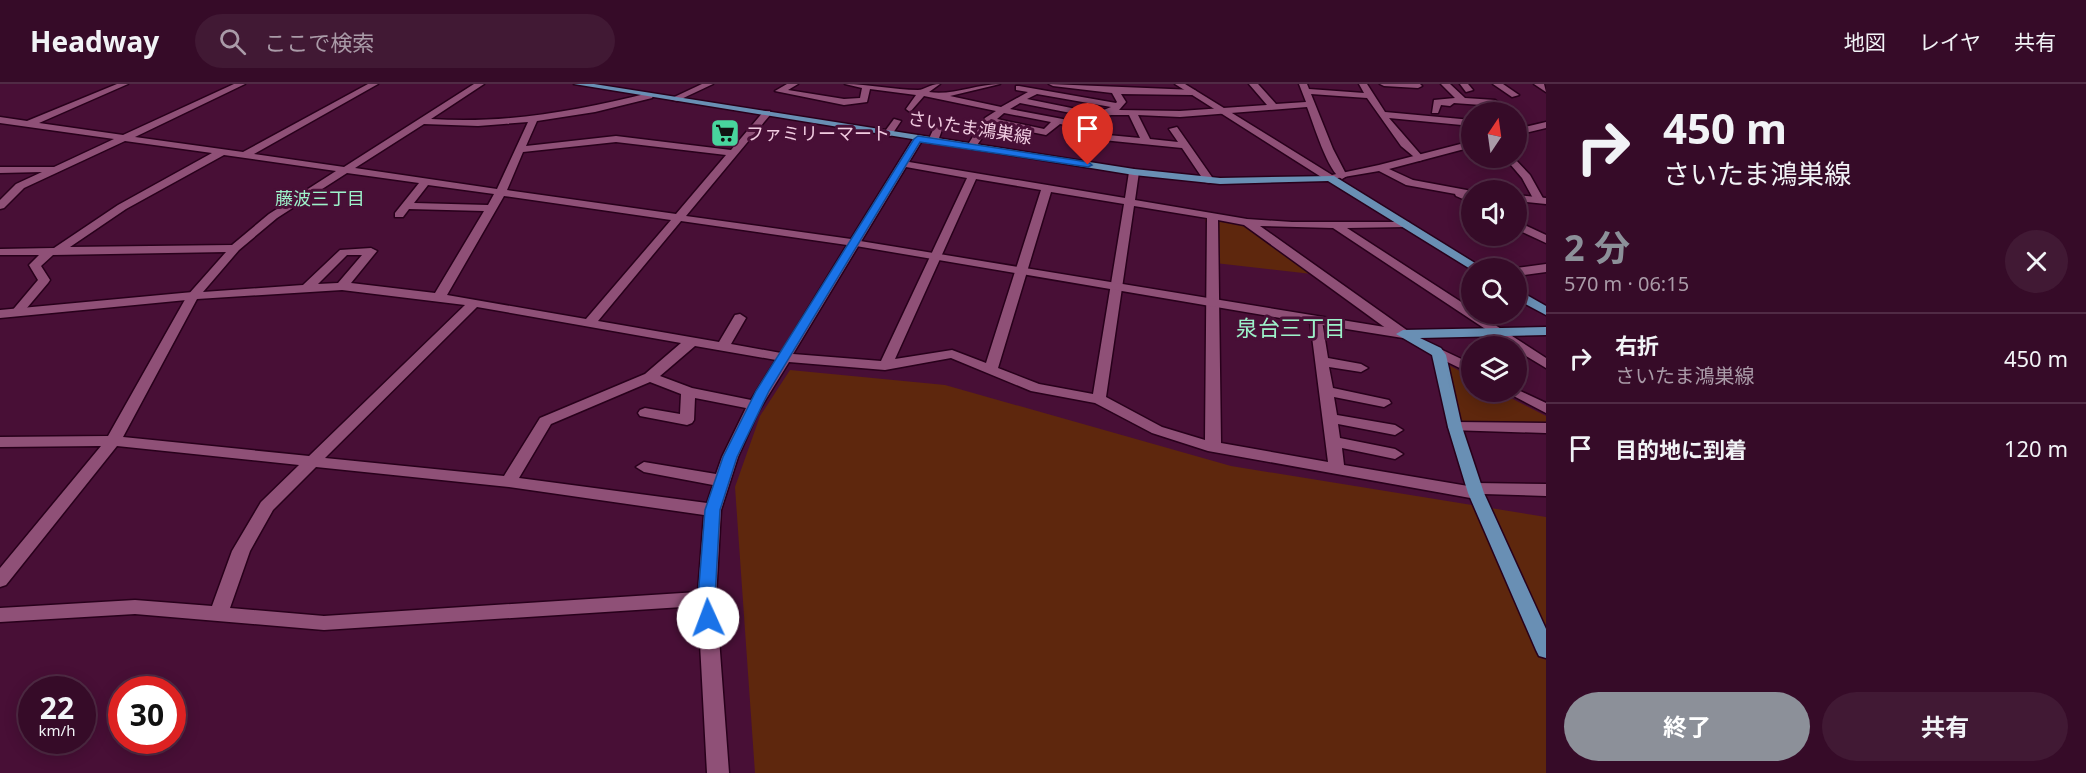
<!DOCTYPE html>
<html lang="ja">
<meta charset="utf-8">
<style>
body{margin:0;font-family:"Noto Sans","Noto Sans JP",sans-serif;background:#411934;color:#f1f3f6;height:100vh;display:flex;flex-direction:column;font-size:22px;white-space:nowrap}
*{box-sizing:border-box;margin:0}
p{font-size:20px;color:#aa9ba8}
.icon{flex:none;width:33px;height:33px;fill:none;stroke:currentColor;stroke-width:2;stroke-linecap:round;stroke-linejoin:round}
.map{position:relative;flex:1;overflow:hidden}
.side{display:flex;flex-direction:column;background:#360b28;width:540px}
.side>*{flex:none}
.hud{background:#360b28;color:#f1f3f6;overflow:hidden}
.needle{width:39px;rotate:13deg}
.fabs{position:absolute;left:1461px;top:18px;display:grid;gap:12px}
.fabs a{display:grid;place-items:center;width:66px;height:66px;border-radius:50%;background:#360b28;box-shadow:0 3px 15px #0003,0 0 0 2px #502b45;font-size:30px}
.speed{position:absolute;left:18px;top:592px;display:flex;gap:12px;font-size:30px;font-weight:700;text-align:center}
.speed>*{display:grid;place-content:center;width:78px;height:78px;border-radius:50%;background:#360b28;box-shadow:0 3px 15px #0003,0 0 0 2px #502b45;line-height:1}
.speed small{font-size:15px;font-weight:400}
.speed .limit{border:9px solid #d22;background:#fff;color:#111}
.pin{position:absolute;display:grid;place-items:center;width:51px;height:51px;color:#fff;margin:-62px -26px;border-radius:50% 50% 50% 0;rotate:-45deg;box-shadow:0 0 6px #0007}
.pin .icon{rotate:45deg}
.me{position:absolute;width:66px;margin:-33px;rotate:358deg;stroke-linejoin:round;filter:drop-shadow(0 0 4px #0008)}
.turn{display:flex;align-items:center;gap:21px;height:126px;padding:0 18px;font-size:27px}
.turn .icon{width:78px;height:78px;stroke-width:2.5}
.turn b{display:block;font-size:42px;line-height:51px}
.round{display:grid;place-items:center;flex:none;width:63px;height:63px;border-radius:32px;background:#411934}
.overview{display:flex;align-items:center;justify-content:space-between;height:102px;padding:0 18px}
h1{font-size:36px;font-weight:700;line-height:45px;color:#8c9099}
.action{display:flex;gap:12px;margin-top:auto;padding:12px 18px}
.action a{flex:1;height:69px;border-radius:36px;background:#8c9099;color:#fff;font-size:24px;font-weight:700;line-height:69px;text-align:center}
.action a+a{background:#411934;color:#f1f3f6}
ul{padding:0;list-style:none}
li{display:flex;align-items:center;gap:18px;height:90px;padding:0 18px;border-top:2px solid #502b45}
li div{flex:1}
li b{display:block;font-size:22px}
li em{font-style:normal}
header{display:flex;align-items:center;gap:36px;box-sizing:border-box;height:84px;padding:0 30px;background:#360b28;border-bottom:2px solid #502b45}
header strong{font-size:28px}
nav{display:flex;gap:33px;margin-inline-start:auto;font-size:21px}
.search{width:420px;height:54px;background:#411934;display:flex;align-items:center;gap:15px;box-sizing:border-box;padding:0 21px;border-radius:33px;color:#aa9ba8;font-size:22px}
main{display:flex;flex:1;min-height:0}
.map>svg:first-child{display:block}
</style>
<header>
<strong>Headway</strong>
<div class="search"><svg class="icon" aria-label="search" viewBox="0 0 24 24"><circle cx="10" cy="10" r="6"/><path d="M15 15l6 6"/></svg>ここで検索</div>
<nav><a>地図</a><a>レイヤ</a><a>共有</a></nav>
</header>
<main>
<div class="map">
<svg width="1546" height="689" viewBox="0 0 1546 689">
<rect width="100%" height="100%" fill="#480f36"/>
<g fill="#5e270d">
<polygon points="1205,135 1245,141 1312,190 1215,179"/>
<polygon points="1443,278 1471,293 1472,308 1499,308 1546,332 1546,338 1458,338"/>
<polygon points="790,286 945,301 1231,382 1546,433 1546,689 755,689 735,403 760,332"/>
</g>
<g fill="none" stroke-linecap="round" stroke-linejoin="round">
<g stroke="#28001b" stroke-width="3">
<g id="minor">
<path d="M117,0h11l-89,39 84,12 111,-51h11l-110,53 108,15 125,-68h10l-124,70 90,13 130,-83h10l-53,35c74,5 146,-8 218,-26l4,3 -1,2 -57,14 -58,9 -11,25 90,-10 115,14 33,-39h6v4l-84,101 165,23 62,-100 5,-3 5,3 -14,23 216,36 4,-26 5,-3 5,3 -4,28 112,19 45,3h117v4l-4,1 -58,1 125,81v5h6l68,44v10l-30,-18v-4h-5l-178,-118 -73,-2 148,105 2,3 -2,3h-10l-154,-112 -26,-5 3,223 107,19 -18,-141 6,-4 6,4 6,37 33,6 7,4 -7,4 -32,-5 4,21 56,12 2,3 -7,4 -50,-10 3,18 58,10 8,5 -8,5 -57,-11 2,14 55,11 8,5 -8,5 -53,-11 2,17 124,21 7,-3 71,1v12l-62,-2 -8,5 -268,-48 -56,-18 -57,-30 -64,-12 -80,-33 -66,12 -96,-8 -31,50 -20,45 -17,53 -5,88 13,175h-22l-9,-167 -374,24 -189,-16 -135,8v-14l135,-8 77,6 20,-55 29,-49 38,-37 -182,-19 -111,139 -6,2v-19l101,-122 -101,1v-10l108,-1 79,-140 39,-44 -173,3 -12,11 9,14 -2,3 -27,32 -4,1 -6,-4 27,-32 -9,-15 10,-10h-39v-6l54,-1 64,-43 94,-52 -87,-12 -101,47 -20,20 -4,1v-9l16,-16 26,-12 -42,1v-6h54l60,-28 -114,-16v-6l27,4zM528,38l-31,67 -142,-21 69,-44 54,2zM616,58l110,13 -50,59 -169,-24 16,-38zM224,71l112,16 -67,43 -37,31 -162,2 56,-38zM906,83l61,11 -86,183 -88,-7zM347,89l72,10 -24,30v4h8l6,-8 75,2 -49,82 -84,-10 26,-32 -6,-3 -31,2 -37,35 -100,7 36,-42 38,-32zM976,95l65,11 -55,173 -34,-13 -57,9zM428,101l66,9 -6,11 -74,-2zM1051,108l73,12 -31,190 -54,-10 -41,-16zM504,112l167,24 -85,99 -139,-24zM1134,122l73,12 -2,222 -43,-13 -56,-30zM681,137l166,24 -66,108 -50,-9 15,-26 -6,-4 -5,1 -16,27 -121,-21zM347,171h15l-24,28 -20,1zM342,206l123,15 -156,151 -186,-19 74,-138zM477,223l204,36 -36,31 -105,44 -36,58 -179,-18zM695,262l81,14 -25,40 -59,-12 -32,-12zM650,298l31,12 -1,20 -35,-6 -5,2 -2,3 2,3 47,9 5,-2 2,-3 1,-22 51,10 -24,49 -6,17 -72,-12 -8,5 8,5 69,13 -6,18 -188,-25 32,-54zM316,383l193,20 195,28 -6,77 -374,24 -94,-8 20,-57 23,-41z"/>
<polygon points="702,0 713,0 677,17 670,15"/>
<path d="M787,0h11l-10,6 56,9 16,-1 2,-10 -17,-4c24,0 49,6 73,6 7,0 11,-6 22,-6l-11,8c22,4 48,-8 71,-8l-50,12 51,11 27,-15 -12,-2v-4h3l97,17 1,-1 -5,-9 -59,-7 -4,-2 146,6 1,2 -4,3 -71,-1 5,8 -7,8 61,1 87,-6 -18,-21h9l18,20 30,-2 -7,-18h8l2,5 55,4 -5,-9h8l18,28 87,8v6l-83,-8 33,38v4l-3,1 -18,-15 -34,-48 -56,-4 22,55 14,27 -5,3c-14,-6 -29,-57 -35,-72l-127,10 -42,-2 12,24 28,3 -9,-13 8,-2 37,53 -5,3 -4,-1 -23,-34 -89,-9 -5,-3v-7l-28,-5 -14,11 -54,-11 -17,24 -3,1 -5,-3 18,-28 11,-7 -72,-15 -14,16 -4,-3 10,-14 -46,-6 -3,13 -23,3 -69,-14zM1037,10l74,13 -15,6 -69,-14zM1020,19l66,13 -18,4 -58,-11zM1004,29l47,9 -7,7 -47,-10zM1111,31h18l11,23 -43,-4 -2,-9 -14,-3z"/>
<polygon points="1380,0 1420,0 1422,2 1418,4 1384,2"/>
<polygon points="1441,0 1450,0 1465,14 1495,16 1499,19 1495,22 1454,19 1450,22 1441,21 1438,29 1432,29 1434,16 1455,14"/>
<polygon points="1460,0 1468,0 1473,6 1466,8"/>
<polygon points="1493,0 1503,0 1519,11 1512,13"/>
<polygon points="1534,0 1544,0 1546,8"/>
<polygon points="941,34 945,37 938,57 930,59 928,57 937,37"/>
<polygon points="894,35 901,37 891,52 885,52 883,50"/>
<polygon points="1505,74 1514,74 1530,91 1544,116 1543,118 1535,118 1522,94"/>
<polygon points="1460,107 1472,112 1472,119 1456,112 1455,110"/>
<polygon points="1516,137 1546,151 1546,159 1516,145"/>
<polygon points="1546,180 1546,188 1516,192 1516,184"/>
<polygon points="1436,263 1472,280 1472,290 1431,270 1429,267"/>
<polygon points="1516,305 1546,319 1546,329 1506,308 1516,308"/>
<polygon points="1455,338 1546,339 1546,349 1450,346 1448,343"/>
</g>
</g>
<g stroke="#28001b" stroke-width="3">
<g id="tertiary">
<polygon points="1175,0 1185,0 1332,91 1379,81 1472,57 1472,63 1389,85 1413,96 1472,107 1472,113 1406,101 1379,87 1326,96"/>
<polygon points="1546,38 1546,44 1516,51 1516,45"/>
<polygon points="1516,111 1546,114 1546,120 1516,117"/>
<polygon points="854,156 1403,246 1410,250 1403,254 1334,243 850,161 848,159"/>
<polygon points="193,208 199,212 197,215 0,234 0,226"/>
</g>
</g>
<g stroke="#28001b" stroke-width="3">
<g id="primary">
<polygon points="574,0 594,0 1134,85 1220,94 1334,92 1483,184 1472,186 1328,97 1220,100 1134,91"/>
<polygon points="1516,205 1546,222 1546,231 1516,215"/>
<polygon points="1546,243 1546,251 1420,254 1441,264 1446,271 1462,343 1484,409 1546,545 1546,574 1539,572 1536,566 1468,409 1448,343 1432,271 1396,250 1403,246"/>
</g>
</g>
<use href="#minor" fill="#8f5077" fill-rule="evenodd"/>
<use href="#tertiary" fill="#8f5077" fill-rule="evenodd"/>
<use href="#primary" fill="#698fb4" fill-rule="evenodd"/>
</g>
<polygon fill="#1a73e8" stroke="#114b97" stroke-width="1.5" points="918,52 1088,78 1092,81 1088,83 920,58 769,307 737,373 720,426 715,514 716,534 714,539 708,541 702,539 698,514 705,426 723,373 756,307 914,55"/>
<defs>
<g id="supermarket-square" transform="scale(1.5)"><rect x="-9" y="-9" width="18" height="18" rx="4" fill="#48d49d" stroke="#480f36"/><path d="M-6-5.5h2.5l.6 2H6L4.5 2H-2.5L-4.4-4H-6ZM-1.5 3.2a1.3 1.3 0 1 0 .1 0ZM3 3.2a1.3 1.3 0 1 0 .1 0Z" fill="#111"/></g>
</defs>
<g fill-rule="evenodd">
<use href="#supermarket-square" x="725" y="49"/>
</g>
<g text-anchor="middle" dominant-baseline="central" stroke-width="6" stroke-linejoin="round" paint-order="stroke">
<g font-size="18" fill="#f0cbe0" stroke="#480f36">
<text transform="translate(970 43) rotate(9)">さいたま鴻巣線</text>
</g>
<g font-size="18" fill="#f0cbe0" stroke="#480f36" text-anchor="start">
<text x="746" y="49">ファミリーマート</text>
</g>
<g font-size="18" fill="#9df2ca" stroke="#480f36">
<text x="320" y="114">藤波三丁目</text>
</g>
<g font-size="22" fill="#9df2ca" stroke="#480f36">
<text x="1291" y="243">泉台三丁目</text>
</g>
</g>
</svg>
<div class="fabs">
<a><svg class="needle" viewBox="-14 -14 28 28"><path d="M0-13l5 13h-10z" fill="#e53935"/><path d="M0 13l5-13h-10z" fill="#aa9ba8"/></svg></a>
<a><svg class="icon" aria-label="sound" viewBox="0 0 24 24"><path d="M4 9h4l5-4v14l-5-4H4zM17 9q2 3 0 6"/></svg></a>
<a><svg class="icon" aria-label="search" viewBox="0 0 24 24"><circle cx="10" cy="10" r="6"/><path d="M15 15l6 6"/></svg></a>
<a><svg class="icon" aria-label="layers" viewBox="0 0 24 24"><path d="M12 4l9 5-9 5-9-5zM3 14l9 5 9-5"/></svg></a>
</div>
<div class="speed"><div>22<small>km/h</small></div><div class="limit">30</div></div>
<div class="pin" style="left:1088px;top:81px;background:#d93025"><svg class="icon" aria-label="arrive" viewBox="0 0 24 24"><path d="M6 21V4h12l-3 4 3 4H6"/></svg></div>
<svg class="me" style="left:708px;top:534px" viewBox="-20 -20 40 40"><circle r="19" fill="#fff"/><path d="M0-13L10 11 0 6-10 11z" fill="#1a73e8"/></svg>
</div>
<section class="side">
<div class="hud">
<div class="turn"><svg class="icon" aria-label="right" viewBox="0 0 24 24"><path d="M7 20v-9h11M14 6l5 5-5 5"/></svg><div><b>450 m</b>さいたま鴻巣線</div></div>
</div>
<div class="overview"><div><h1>2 分</h1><p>570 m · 06:15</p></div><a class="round"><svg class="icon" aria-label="close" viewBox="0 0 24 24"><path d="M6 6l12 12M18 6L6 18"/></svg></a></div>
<ul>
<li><svg class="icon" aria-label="right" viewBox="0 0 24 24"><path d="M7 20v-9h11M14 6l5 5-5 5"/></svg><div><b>右折</b><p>さいたま鴻巣線</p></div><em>450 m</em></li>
<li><svg class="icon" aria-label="arrive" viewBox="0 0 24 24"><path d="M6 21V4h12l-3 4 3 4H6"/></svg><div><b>目的地に到着</b></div><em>120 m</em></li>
</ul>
<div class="action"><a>終了</a><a>共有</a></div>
</section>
</main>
